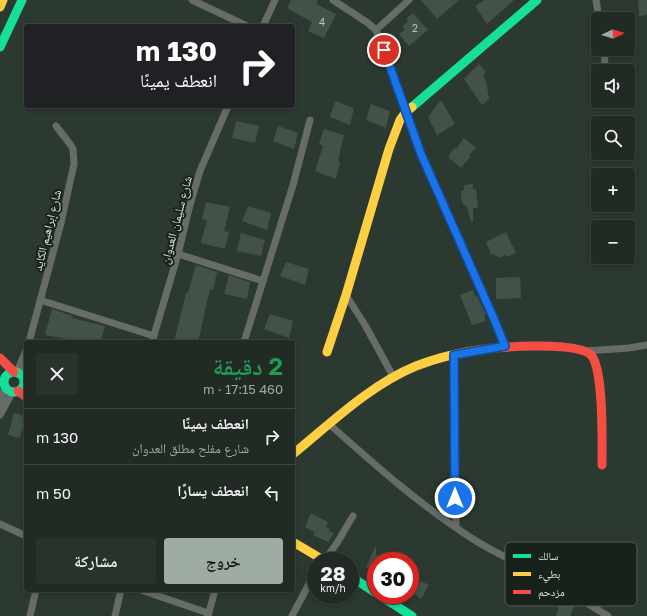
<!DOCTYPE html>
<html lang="ar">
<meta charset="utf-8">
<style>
body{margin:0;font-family:"Golos Text","Noto Naskh Arabic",sans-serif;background:#29332c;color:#f1f3f6;direction:rtl;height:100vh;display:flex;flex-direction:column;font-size:15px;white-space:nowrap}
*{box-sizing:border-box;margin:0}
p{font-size:13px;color:#a2a7a6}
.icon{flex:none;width:22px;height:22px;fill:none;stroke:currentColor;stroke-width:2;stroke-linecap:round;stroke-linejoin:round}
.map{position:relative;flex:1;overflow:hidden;direction:ltr}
.drawer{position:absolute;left:24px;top:340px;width:271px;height:252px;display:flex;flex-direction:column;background:#212b24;border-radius:4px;box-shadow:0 2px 6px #0003,0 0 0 1px #3e4741;direction:rtl}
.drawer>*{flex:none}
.banner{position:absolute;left:24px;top:24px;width:271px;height:84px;border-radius:4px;box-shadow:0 2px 6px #0003,0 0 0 1px #3e4741;direction:rtl;background:#202124;color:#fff;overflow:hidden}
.needle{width:26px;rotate:85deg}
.tools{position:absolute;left:591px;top:12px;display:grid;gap:8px}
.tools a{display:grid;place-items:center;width:44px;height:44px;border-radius:4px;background:#212b24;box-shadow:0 2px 6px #0003,0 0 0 1px #3e4741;font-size:20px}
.speed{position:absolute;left:307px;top:552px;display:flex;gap:8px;font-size:20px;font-weight:700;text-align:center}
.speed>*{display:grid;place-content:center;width:52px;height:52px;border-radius:50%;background:#212b24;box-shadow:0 2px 6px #0003,0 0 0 1px #3e4741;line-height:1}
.speed small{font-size:10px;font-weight:400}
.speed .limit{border:6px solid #d22;background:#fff;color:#111}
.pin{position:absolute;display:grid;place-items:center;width:34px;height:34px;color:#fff;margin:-17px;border:2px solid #fff;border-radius:50%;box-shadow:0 1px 4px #0007}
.me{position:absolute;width:44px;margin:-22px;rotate:0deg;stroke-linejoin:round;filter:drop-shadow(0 0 3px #0008)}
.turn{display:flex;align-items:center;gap:14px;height:84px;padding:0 12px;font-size:18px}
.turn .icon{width:52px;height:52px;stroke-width:2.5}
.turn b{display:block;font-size:28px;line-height:34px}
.round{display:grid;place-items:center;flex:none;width:42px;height:42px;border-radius:4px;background:#29332c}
.head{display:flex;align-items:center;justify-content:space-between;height:68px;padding:0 12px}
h1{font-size:24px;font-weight:600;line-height:30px;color:#1e9e55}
.cta{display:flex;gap:8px;margin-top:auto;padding:8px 12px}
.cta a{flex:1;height:46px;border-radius:4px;background:#9eaca2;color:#111;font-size:16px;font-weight:600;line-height:46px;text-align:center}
.cta a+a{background:#29332c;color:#f1f3f6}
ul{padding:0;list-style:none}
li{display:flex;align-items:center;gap:12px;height:56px;padding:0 12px;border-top:1px solid #3e4741}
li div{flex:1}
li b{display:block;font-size:15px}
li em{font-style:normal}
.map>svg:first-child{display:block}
</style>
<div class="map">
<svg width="647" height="616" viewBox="0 0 647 616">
<rect width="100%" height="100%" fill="#2c3930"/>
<g fill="#425247">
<polygon points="291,0 318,0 316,4 336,14 324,38 308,31 312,22 287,8"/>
<polygon points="421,0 459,0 437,19"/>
<polygon points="484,0 514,0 487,24 475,6"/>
<polygon points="638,0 647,0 647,15 639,16"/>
<polygon points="413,13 428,30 409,46 399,34 405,30 402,26 408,22 406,19"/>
<polygon points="479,64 486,72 483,77 486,80 489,99 482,105 464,79"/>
<polygon points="441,100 455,124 437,135 428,117"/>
<polygon points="335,101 354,108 350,125 330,117"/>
<polygon points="371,104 390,111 386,128 366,120"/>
<polygon points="236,121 259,126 255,143 232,138"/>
<polygon points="278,126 298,133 294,149 273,141"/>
<polygon points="324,129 344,135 338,161 340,162 336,179 315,171 323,146 319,144"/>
<polygon points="464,138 476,148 469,155 471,156 461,168 448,157 455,147 456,149"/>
<polygon points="473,184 473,189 476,189 478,208 473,208 473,222 471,222 467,207 462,203 461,191 464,190 464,185"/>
<polygon points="206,202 230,207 224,231 229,232 225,249 201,243 207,220 202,219"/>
<polygon points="248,206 271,213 267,230 242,221"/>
<polygon points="506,232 516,253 507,257 505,255 500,258 493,254 491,254 486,242"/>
<polygon points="241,233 265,240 261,256 237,251"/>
<polygon points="286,262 309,269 305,285 280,276"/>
<polygon points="196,265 217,272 213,290 210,289 198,342 174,342 186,293 188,293"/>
<polygon points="229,275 250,282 247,299 224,294"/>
<polygon points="520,277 521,298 496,299 496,278"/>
<polygon points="473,290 475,296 477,296 486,315 484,316 486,321 472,325 460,295"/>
<polygon points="52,309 73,316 72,318 105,326 101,342 84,342 45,335"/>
<polygon points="270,314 293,321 289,338 264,329"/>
<polygon points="14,413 26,416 20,438 8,435"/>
<polygon points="311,513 328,522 326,527 330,529 329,531 334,533 328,542 313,535 315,532 305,527"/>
<polygon points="376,545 376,555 389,561 376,561 376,571 366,567"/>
<polygon points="397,552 415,561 393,561"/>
<polygon points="410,577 421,583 421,581 429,585 421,599 410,591"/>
<polygon points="563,594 576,602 570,616 556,616"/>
<polygon points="312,595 336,595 331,604"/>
</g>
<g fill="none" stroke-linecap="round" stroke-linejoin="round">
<g stroke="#686c69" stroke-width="7">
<polyline points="192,0 247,26"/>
<polyline points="333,0 368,23 376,30 421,154 494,319 505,346"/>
<polyline points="596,0 599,19"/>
<polyline points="263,26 275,0"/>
<polyline points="376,30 409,0"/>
<polyline points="604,49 605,65"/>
<polyline points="178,254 263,281"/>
<polyline points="346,295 365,325 394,378"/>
<polyline points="40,300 154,336"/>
<polyline points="29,342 61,223 74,164 73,149 70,144 56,126"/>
<polyline points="152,342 178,254 190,205 200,171 228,106"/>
<polyline points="244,342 293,185 310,120"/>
<polyline points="585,351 629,348 647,345"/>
<polyline points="454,355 456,527"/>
<polyline points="17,372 26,350"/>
<polyline points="23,377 26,364"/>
<polyline points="0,404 5,386"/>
<polyline points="0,415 13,391"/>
<path d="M329,424c46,41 92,82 144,115 20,13 41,22 62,33 25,13 49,30 73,44"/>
<polyline points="0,524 26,536"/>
<polyline points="324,561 337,543 353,516"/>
<polyline points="141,590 208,613"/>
<polyline points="30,616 36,590"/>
<polyline points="115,616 121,590"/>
<polyline points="208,616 215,590"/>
<polyline points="292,616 316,571"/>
</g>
<g stroke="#16e098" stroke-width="9">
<polyline points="0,47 22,0"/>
<polyline points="412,107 537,0"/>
<circle cx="14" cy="382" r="10"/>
<polyline points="350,576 376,593"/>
<polyline points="379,595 412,616"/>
</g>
<g stroke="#ffcf43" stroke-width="9">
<polyline points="0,7 3,0"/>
<polyline points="327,352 346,295 389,149 400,120 405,113 412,107"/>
<path d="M293,454c38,-31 77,-69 123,-88 18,-7 37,-12 56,-15"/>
<polyline points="293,542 325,561"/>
</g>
<g stroke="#f24e42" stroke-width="9">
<path d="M472,351c20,-4 108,-11 120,5 12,18 10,86 10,109"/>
<polyline points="0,358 14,372"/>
<polyline points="18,391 26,397"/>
</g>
</g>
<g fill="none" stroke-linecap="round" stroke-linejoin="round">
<g stroke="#114b97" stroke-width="10">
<polyline id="route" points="384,50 421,154 494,319 505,346 454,355 455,498"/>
</g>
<use href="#route" stroke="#1a73e8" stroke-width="7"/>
</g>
<g text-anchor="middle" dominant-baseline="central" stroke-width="4" stroke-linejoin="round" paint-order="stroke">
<g font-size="10" fill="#b6c4ba">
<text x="322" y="22">4</text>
<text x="415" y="28">2</text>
</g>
<g font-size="12" fill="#dceae0" stroke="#18221b">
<text transform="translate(176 220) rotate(-75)">شارع سليمان العدوان</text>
<text transform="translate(47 230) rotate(-76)">شارع إبراهيم الكايد</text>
</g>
</g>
<rect x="505" y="542" width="132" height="64" rx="6" fill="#18221b" stroke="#535e56" stroke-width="1"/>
<rect x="513" y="554" width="18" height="4" fill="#16e098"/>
<rect x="513" y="572" width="18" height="4" fill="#ffcf43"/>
<rect x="513" y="590" width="18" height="4" fill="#f24e42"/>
<g font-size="11" fill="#dceae0">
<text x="538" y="560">سالك</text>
<text x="538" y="578">بطيء</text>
<text x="538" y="596">مزدحم</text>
</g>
</svg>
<div class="tools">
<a><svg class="needle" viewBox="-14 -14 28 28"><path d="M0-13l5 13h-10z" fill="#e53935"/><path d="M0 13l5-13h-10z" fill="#a2a7a6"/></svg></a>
<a><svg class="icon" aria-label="sound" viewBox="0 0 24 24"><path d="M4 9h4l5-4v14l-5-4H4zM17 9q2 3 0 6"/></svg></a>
<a><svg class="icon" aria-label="search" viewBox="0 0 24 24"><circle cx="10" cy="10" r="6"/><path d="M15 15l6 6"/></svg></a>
<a>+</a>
<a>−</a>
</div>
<div class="speed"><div>28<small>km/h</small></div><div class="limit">30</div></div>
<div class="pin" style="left:384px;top:50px;background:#d93025"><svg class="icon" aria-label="arrive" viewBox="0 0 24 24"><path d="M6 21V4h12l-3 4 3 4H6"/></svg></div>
<svg class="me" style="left:455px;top:498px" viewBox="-20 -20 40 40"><circle r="17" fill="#1a73e8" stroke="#fff" stroke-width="3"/><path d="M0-11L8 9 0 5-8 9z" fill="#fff"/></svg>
<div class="banner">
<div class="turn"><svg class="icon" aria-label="right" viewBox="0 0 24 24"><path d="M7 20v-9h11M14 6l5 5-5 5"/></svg><div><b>130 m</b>انعطف يمينًا</div></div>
</div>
<section class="drawer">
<div class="head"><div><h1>2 دقيقة</h1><p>460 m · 17:15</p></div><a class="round"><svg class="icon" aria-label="close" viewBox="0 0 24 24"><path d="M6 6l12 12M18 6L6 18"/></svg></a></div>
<ul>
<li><svg class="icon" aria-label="right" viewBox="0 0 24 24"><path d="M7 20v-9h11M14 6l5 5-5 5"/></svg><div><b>انعطف يمينًا</b><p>شارع مفلح مطلق العدوان</p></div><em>130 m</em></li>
<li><svg class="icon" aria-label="left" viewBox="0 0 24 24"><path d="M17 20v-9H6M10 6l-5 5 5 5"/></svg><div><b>انعطف يسارًا</b></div><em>50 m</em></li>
</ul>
<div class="cta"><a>خروج</a><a>مشاركة</a></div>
</section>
</div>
